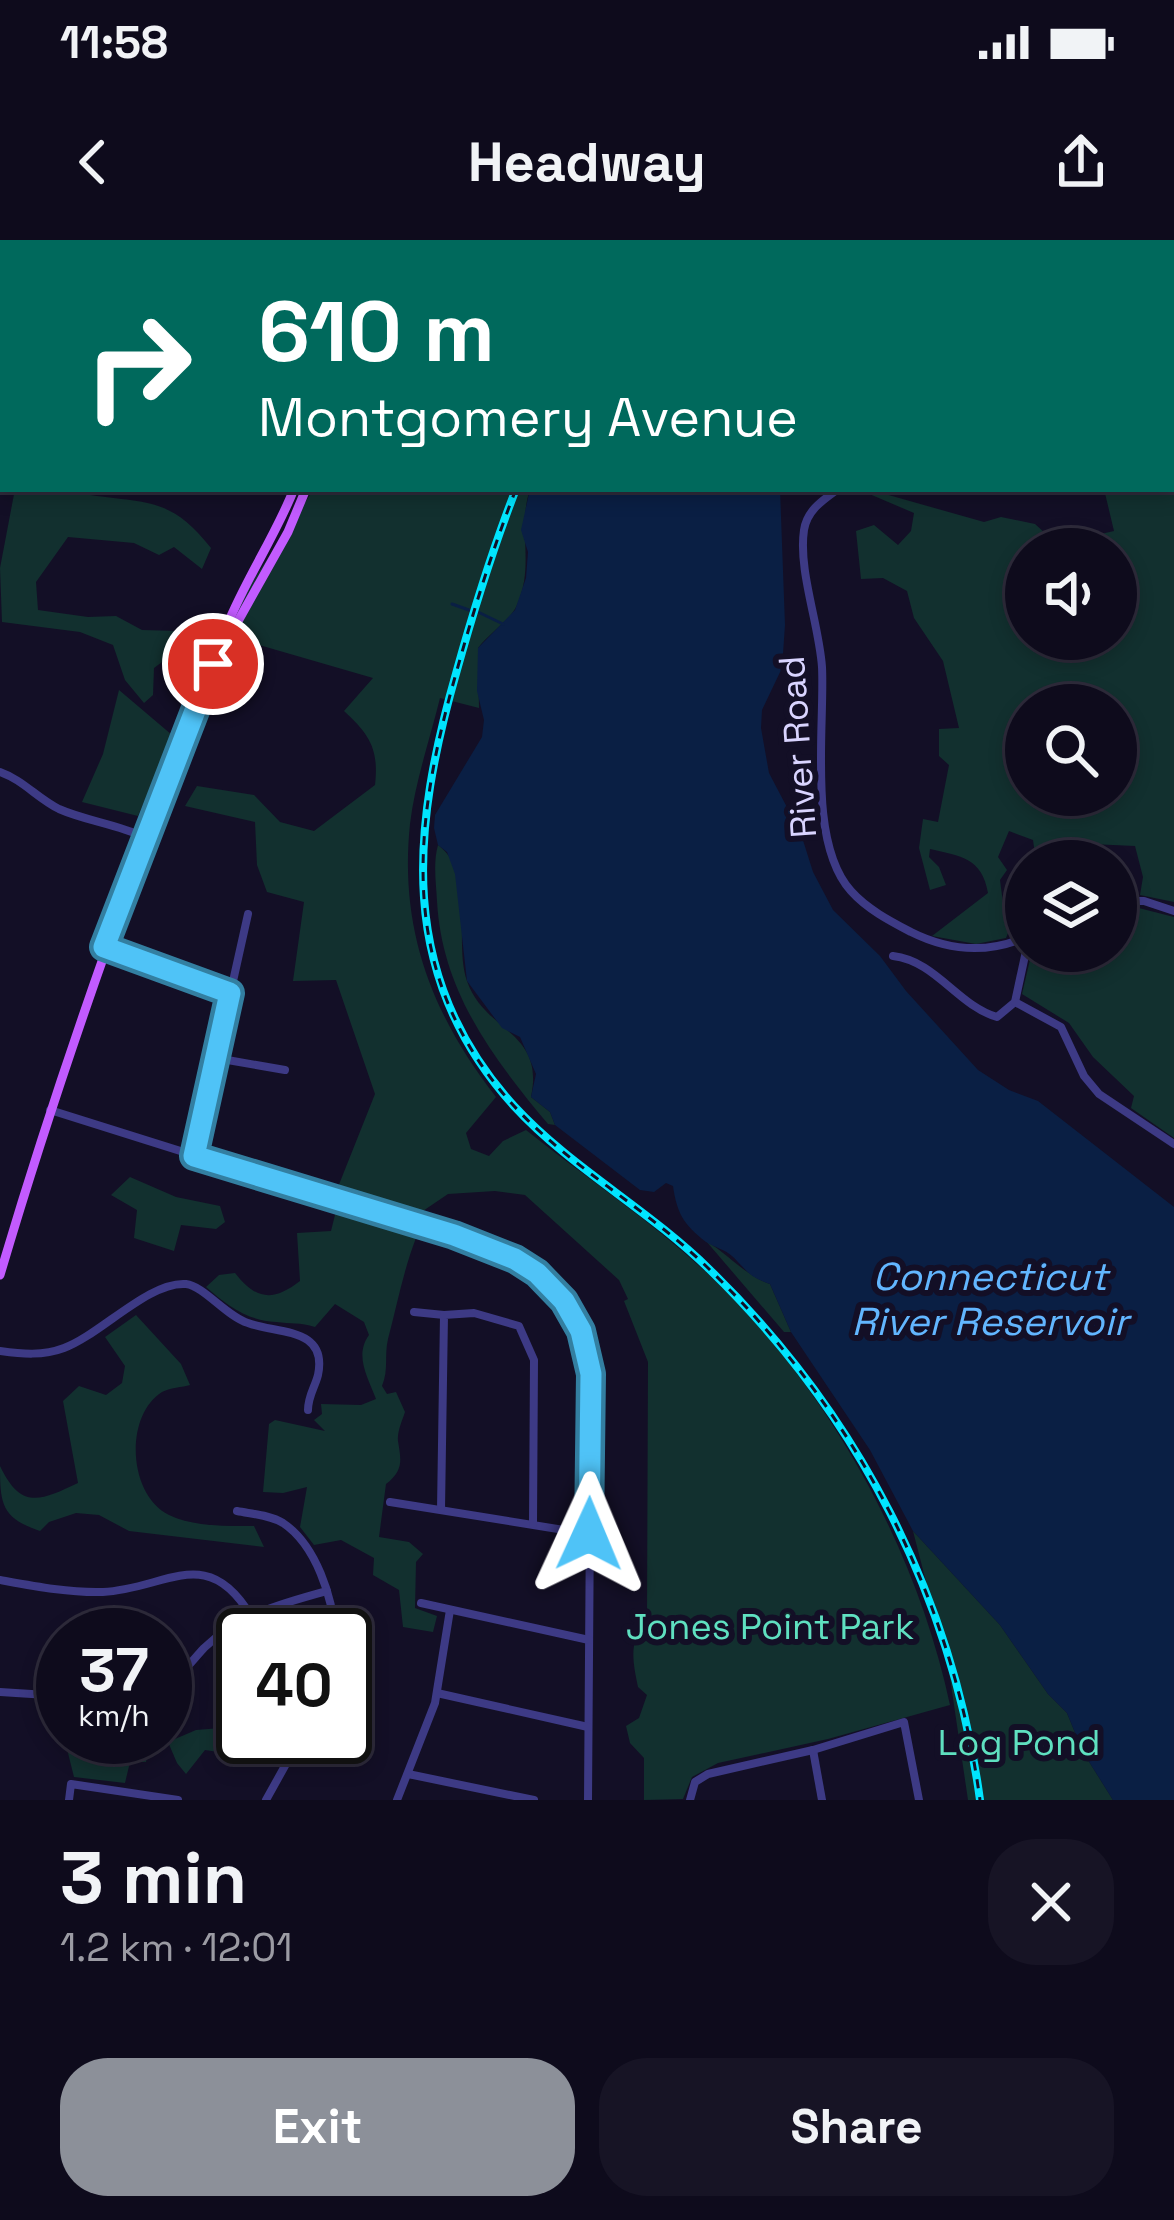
<!DOCTYPE html>
<meta charset="utf-8">
<style>
body{margin:0;font-family:"Space Grotesk",sans-serif;background:#171425;color:#f1f3f6;height:100vh;display:flex;flex-direction:column;font-size:45px;white-space:nowrap}
*{box-sizing:border-box;margin:0}
p{font-size:39px;color:#9b9ba3}
.icon{flex:none;width:66px;height:66px;fill:none;stroke:currentColor;stroke-width:2;stroke-linecap:round;stroke-linejoin:round}
.map{position:relative;height:1560px;overflow:hidden}
.sheet{display:flex;flex-direction:column;background:#0e0b1c;flex:1}
.sheet>*{flex:none}
.hud{position:absolute;left:0px;top:0px;width:1176px;height:252px;box-shadow:0 6px 18px #0003,0 0 0 3px #2e2b3b;background:#00695c;color:#fff;overflow:hidden}
.fabs{position:absolute;left:1005px;top:288px;display:grid;gap:24px}
.fabs a{display:grid;place-items:center;width:132px;height:132px;border-radius:50%;background:#0e0b1c;box-shadow:0 6px 18px #0003,0 0 0 3px #2e2b3b;font-size:60px}
.speed{position:absolute;left:36px;top:1368px;display:flex;gap:24px;font-size:60px;font-weight:700;text-align:center}
.speed>*{display:grid;place-content:center;width:156px;height:156px;border-radius:50%;background:#0e0b1c;box-shadow:0 6px 18px #0003,0 0 0 3px #2e2b3b;line-height:1}
.speed small{font-size:30px;font-weight:400}
.speed .limit{border:6px solid #111;border-radius:18px;background:#fff;color:#111}
.pin{position:absolute;display:grid;place-items:center;width:102px;height:102px;color:#fff;margin:-51px;border:6px solid #fff;border-radius:50%;box-shadow:0 3px 12px #0007}
.me{position:absolute;width:132px;margin:-66px;rotate:1deg;stroke-linejoin:round;filter:drop-shadow(0 0 9px #0008)}
.turn{display:flex;align-items:center;gap:42px;height:252px;padding:0 60px;font-size:54px}
.turn .icon{width:156px;height:156px;stroke-width:2.5}
.turn b{display:block;font-size:84px;line-height:102px}
.round{display:grid;place-items:center;flex:none;width:126px;height:126px;border-radius:48px;background:#171425}
.head{display:flex;align-items:center;justify-content:space-between;height:204px;padding:0 60px}
h1{font-size:72px;font-weight:700;line-height:90px}
.primary-button{display:flex;gap:24px;margin-top:auto;padding:24px 60px}
.primary-button a{flex:1;height:138px;border-radius:48px;background:#8c9099;color:#fff;font-size:48px;font-weight:700;line-height:138px;text-align:center}
.primary-button a+a{background:#171425;color:#f1f3f6}
.status{display:flex;justify-content:space-between;align-items:center;height:84px;padding:0 60px;background:#0e0b1c;direction:ltr}
.status svg{height:33px;fill:currentColor}
header{display:flex;justify-content:space-between;align-items:center;height:156px;padding:0 60px;background:#0e0b1c;font-size:54px;font-weight:700}
.map>svg:first-child{display:block}
</style>
<div class="status"><b>11:58</b><svg viewBox="0 0 49 12"><path d="M0 12V9h3v3zM5 12V6h3v6zM10 12V3h3v9zM15 12V0h3v12zM26 1h20v11H26zM47 4h2v5h-2z"/></svg></div>
<header><svg class="icon" aria-label="back" viewBox="0 0 24 24"><path d="M15 5l-7 7 7 7"/></svg>Headway<svg class="icon" aria-label="share" viewBox="0 0 24 24"><path d="M12 15V3M7 8l5-5 5 5M5 13v7h14v-7"/></svg></header>
<div class="map">
<svg width="1174" height="1560" viewBox="0 0 1174 1560">
<rect width="100%" height="100%" fill="#130f26"/>
<g fill="#12302f" fill-rule="evenodd">
<polygon points="0,0 186,0 3,3 3,150"/>
<path d="M939,0h235v662l-34,-7 3,-18 -8,-31 -44,-2 -11,17h-44l-3,-21 -24,-9 -11,26 9,13 -7,10 3,23 14,9 -11,26 -30,6 -44,-8 56,-43c-6,-35 -27,-37 -58,-44l-1,8 10,10 7,18 -16,5 -11,-42 4,-29 15,3 11,-57 -10,-9v-27l20,-1 -16,-67 -29,-43 -7,-27 -24,-13 -22,1 -5,-48 18,-6 24,20 13,-14 3,-18 -47,-20 18,1 99,28 17,-5 34,7 22,20 57,-13 -10,-42h69v-246zM1026,309h90v90h-90zM1026,465h90v90h-90z"/>
<path d="M15,249h62l6,5c63,10 86,1 128,54l-9,21 -28,-22 -15,8 -25,-12 -66,-6 -32,45 2,28 50,7 28,-1 26,14 37,1 26,15 -5,12 -34,1 -12,9 -1,27 -9,8 -19,-23 -12,-35 -33,-13 -78,-10 -2,-54z"/>
<path d="M314,249h216c-13,40 5,76 -13,116 -7,16 -28,28 -39,43l1,60 -39,-10c-10,41 -25,84 -30,126 -11,105 22,191 86,273l-30,36 5,16 18,7 14,-15 23,-11c59,47 124,90 180,142 119,111 210,273 244,433l-122,34 -110,24 -26,14 -9,22 -39,1v-42l-14,-15 -4,-17 13,-8 8,-23 -9,-8c-6,-29 -9,-45 9,-70l1,-255 -24,-61 4,-2 -9,-19 -94,-85 -30,-4 -47,3 -28,19 -82,-26 37,-93 -39,-114 -43,1 11,-79 -37,-10 -10,-27 -2,-43 -70,-16 12,-20 57,9 26,27 34,9 61,-46c4,-36 -5,-50 -31,-74l29,-33 -155,-45z"/>
<polygon points="119,450 172,495 138,576 82,562 103,514"/>
<path d="M438,605c39,29 15,96 29,136 18,52 78,49 64,116l19,15 5,13 -7,-1c-56,-67 -106,-133 -111,-223 -1,-19 -4,-38 1,-56z"/>
<polygon points="1127,665 1174,677 1174,898 1131,868 1134,856 1093,817 1069,783 1022,754 1032,711 1116,711 1116,669"/>
<polygon points="130,937 176,957 220,966 225,982 216,989 181,985 174,1011 134,998 137,970 111,955"/>
<path d="M337,967l78,24 1,7c-13,34 -19,67 -28,101 -4,17 1,30 -6,47l5,8 9,-2 9,20c-3,9 -8,20 -7,29 3,19 6,29 -12,43l-7,53 30,5 14,12 -7,8 -1,46 22,8 -4,16 -30,-5 -4,-37 -26,-15 1,-17 -33,-18 -27,5 -14,-18 7,-40 -24,6 -20,-1 6,-68 6,-4 50,11 -11,-11 8,-6 -1,-10 40,1 15,-6c-8,-22 -22,-43 -7,-64l-5,-13 -29,-18 -20,23c-15,-5 -24,-3 -39,-5 -30,-2 -48,-16 -70,-35l13,-12 16,-2c21,27 38,29 65,8l-3,-48 34,-2z"/>
<path d="M706,1001c22,13 40,35 64,43l21,48h-7z"/>
<path d="M136,1075l45,49 9,21c-7,2 -21,3 -28,7 -38,24 -34,103 7,123 25,12 58,11 85,11l10,21 -135,-16 -30,-16 -23,-2 -27,9 -9,9c-38,-13 -40,-26 -40,-65 21,44 40,35 78,17l-15,-82 16,-15 27,9 16,-12 3,-17 -20,-29z"/>
<polygon points="913,1291 1000,1385 1048,1454 1067,1473 1083,1512 1113,1560 968,1560 949,1431"/>
<polygon points="221,1488 238,1509 231,1514 205,1510 186,1534 177,1523 168,1502 196,1490"/>
<polygon points="150,1502 146,1522 130,1522 125,1543 74,1537 67,1509 115,1509"/>
</g>
<path fill="#0a1f44" d="M530,249h250l5,136 -3,43 -20,42 -1,18 8,45 32,61 12,38 20,38 47,46 26,35 72,79 31,20 29,11 136,106v593h-61l-30,-48 -16,-39 -19,-19 -48,-69 -87,-94 -43,-81 -79,-118 -21,-48c-23,-8 -22,-13 -38,-28 -6,-6 -18,-9 -26,-14 -23,-18 -29,-29 -33,-56l-7,-3 -12,9 -14,-2 -85,-65 -5,-13 -19,-15 5,-23 -16,-37 -18,-9 -35,-47 -12,-107 -8,-22 -9,-7 -4,-17 1,-13 47,-78 2,-17 -7,-29 1,-43 37,-38 11,-32 2,-26 -7,-22z"/>
<g fill="none" stroke-linecap="round" stroke-linejoin="round">
<g stroke="#0a1f44" stroke-width="3">
<polyline points="271,0 277,3"/>
<polyline points="518,0 528,3"/>
<polyline points="321,3 322,0"/>
<polyline points="452,364 469,370"/>
<polyline points="478,372 503,384"/>
</g>
<g stroke="#3d3a85" stroke-width="8">
<polyline points="205,3 206,0"/>
<polyline points="235,3 236,0"/>
<polyline points="1173,61 1174,61"/>
<path d="M838,249c-15,11 -31,21 -34,41 -6,40 15,94 18,137 3,60 -15,175 29,224 16,18 39,30 60,41 38,19 76,22 115,5"/>
<path d="M0,532c23,8 37,26 59,37 27,12 58,15 85,28"/>
<polyline points="1116,661 1144,661 1174,671"/>
<polyline points="105,708 230,753"/>
<path d="M893,716c43,5 64,49 104,61l18,-15 11,-51"/>
<polyline points="1015,762 1061,787 1084,836 1099,854 1174,904"/>
<polyline points="216,818 285,830"/>
<path d="M50,870l439,138c63,28 87,58 102,126l-3,426"/>
<polyline points="194,916 248,674"/>
<polyline points="414,1072 444,1075"/>
<path d="M0,1111c22,3 43,5 64,-3 36,-13 85,-67 122,-64 18,2 40,32 62,39 29,11 80,4 70,52 -3,12 -10,21 -10,35"/>
<polyline points="390,1262 589,1294"/>
<polyline points="441,1269 444,1075 474,1073 519,1086 534,1120 533,1284"/>
<path d="M237,1271c15,3 33,4 46,12 33,22 50,75 52,112"/>
<path d="M0,1340c33,6 69,13 103,12 63,-3 104,-50 148,24"/>
<polyline points="421,1363 589,1400"/>
<path d="M165,1451c14,-13 26,-29 39,-43 34,-33 79,-45 123,-57"/>
<polyline points="0,1452 63,1456"/>
<polyline points="437,1453 588,1487"/>
<polyline points="813,1510 822,1560"/>
<polyline points="408,1534 534,1560"/>
<polyline points="69,1560 71,1544 178,1560"/>
<polyline points="266,1560 301,1497"/>
<polyline points="397,1560 435,1463 450,1370"/>
<polyline points="690,1560 695,1542 708,1534 813,1510 904,1482 919,1560"/>
</g>
<g stroke="#c25bff" stroke-width="9">
<polyline points="390,3 391,0"/>
<polyline points="228,399 288,292 306,249"/>
<path d="M0,1035c65,-220 143,-433 226,-647 19,-48 49,-91 68,-139"/>
</g>
<g stroke="#00e5ff" stroke-width="8">
<g id="rail">
<polyline points="633,3 635,0"/>
<path d="M516,249c-23,59 -42,120 -59,181 -45,157 -62,305 57,436 57,62 134,103 195,163 148,144 243,326 271,531"/>
</g>
</g>
<use href="#rail" stroke="#130f26" stroke-width="3" stroke-dasharray="9" stroke-linecap="butt"/>
</g>
<g fill="none" stroke-linecap="round" stroke-linejoin="round">
<g stroke="#337fa1" stroke-width="30">
<polyline id="route" points="213,424 104,707 230,753 194,916 454,995 515,1019 537,1033 564,1061 581,1091 591,1134 589,1294"/>
</g>
<use href="#route" stroke="#4fc3f7" stroke-width="21"/>
</g>
<g text-anchor="middle" dominant-baseline="central" stroke-width="12" stroke-linejoin="round" paint-order="stroke">
<g font-size="36" fill="#d9d4ff" stroke="#130f26">
<text transform="translate(798 507) rotate(-94)">River Road</text>
</g>
<g font-size="36" fill="#5fe0c0" stroke="#130f26">
<text x="770" y="1387">Jones Point Park</text>
<text x="1019" y="1503">Log Pond</text>
</g>
<g font-size="39" font-style="italic" fill="#62b6ff" stroke="#130f26">
<text x="990" y="1036">Connecticut<tspan x="990" dy="45">River Reservoir</tspan></text>
</g>
</g>
</svg>
<div class="fabs">
<a><svg class="icon" aria-label="sound" viewBox="0 0 24 24"><path d="M4 9h4l5-4v14l-5-4H4zM17 9q2 3 0 6"/></svg></a>
<a><svg class="icon" aria-label="search" viewBox="0 0 24 24"><circle cx="10" cy="10" r="6"/><path d="M15 15l6 6"/></svg></a>
<a><svg class="icon" aria-label="layers" viewBox="0 0 24 24"><path d="M12 4l9 5-9 5-9-5zM3 14l9 5 9-5"/></svg></a>
</div>
<div class="speed"><div>37<small>km/h</small></div><div class="limit">40</div></div>
<div class="pin" style="left:213px;top:424px;background:#d93025"><svg class="icon" aria-label="arrive" viewBox="0 0 24 24"><path d="M6 21V4h12l-3 4 3 4H6"/></svg></div>
<svg class="me" style="left:589px;top:1294px" viewBox="-20 -20 40 40"><path d="M0-17L14 15 0 8-14 15z" fill="#4fc3f7" stroke="#fff" stroke-width="4"/></svg>
<div class="hud">
<div class="turn"><svg class="icon" aria-label="right" viewBox="0 0 24 24"><path d="M7 20v-9h11M14 6l5 5-5 5"/></svg><div><b>610 m</b>Montgomery Avenue</div></div>
</div>
</div>
<section class="sheet">
<div class="head"><div><h1>3 min</h1><p>1.2 km · 12:01</p></div><a class="round"><svg class="icon" aria-label="close" viewBox="0 0 24 24"><path d="M6 6l12 12M18 6L6 18"/></svg></a></div>
<div class="primary-button"><a>Exit</a><a>Share</a></div>
</section>
